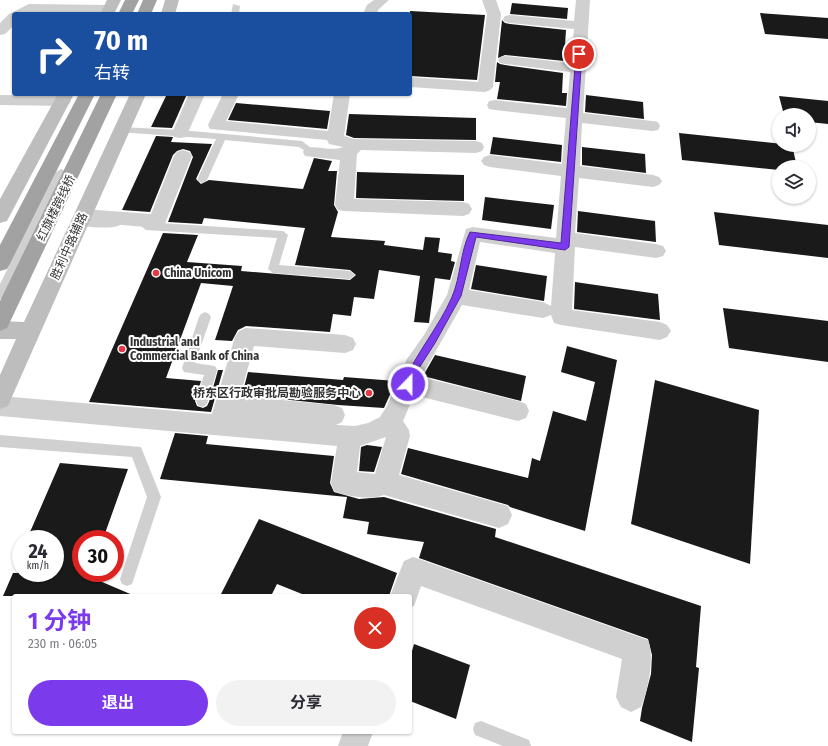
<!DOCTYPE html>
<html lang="zh">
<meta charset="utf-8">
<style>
body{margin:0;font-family:"Fira Sans Condensed","Noto Sans SC",sans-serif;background:#f2f2f3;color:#2b2b33;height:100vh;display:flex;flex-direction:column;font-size:15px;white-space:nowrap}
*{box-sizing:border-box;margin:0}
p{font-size:13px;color:#7c7c81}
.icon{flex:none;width:22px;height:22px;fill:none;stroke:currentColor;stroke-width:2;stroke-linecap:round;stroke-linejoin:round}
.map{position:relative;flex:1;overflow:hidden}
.sheet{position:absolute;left:12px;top:594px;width:400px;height:140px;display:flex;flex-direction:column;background:#fff;border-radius:4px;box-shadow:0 1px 3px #0004}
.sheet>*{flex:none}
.banner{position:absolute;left:12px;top:12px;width:400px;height:84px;border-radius:4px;box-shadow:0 1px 3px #0004;background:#1a4fa0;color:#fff;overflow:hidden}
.tools{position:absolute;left:772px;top:108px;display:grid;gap:8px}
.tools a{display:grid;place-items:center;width:44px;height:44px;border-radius:50%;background:#fff;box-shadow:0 1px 3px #0004;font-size:20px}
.speed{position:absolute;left:12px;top:530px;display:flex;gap:8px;font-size:20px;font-weight:700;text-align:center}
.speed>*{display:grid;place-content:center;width:52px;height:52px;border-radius:50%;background:#fff;box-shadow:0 1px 3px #0004;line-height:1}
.speed small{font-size:10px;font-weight:400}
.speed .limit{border:6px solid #d22;background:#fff;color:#111}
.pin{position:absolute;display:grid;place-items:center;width:34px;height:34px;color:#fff;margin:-17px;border:2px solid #fff;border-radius:50%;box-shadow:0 1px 4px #0007}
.me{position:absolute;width:44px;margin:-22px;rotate:22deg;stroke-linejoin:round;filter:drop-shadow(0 0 3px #0008)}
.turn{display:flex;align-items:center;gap:14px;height:84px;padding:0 16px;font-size:18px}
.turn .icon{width:52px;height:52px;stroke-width:2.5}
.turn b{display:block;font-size:28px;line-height:34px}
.round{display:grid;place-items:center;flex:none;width:42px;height:42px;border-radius:21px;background:#f2f2f3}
.overview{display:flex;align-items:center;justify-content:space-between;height:68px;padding:0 16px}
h1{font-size:24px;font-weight:700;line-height:30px;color:#7c3aed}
.cta{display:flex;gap:8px;margin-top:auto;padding:8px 16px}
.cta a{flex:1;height:46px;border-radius:24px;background:#7c3aed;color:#fff;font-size:16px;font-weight:700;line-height:46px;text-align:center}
.cta a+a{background:#f2f2f3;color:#2b2b33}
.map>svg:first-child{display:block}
</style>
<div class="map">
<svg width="828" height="746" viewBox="0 0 828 746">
<rect width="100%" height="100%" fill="#fff"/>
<g fill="#1a1a1a">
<polygon points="512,3 568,8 567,19 510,14"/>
<polygon points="410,11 485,15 477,80 410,76"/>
<polygon points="760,13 828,18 828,39 765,34"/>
<polygon points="502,20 505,23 510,24 566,30 564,61 505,55 498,58"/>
<polygon points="497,62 500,64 505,65 563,73 562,93 567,93 566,106 497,99 500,82 495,82"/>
<polygon points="167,94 187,94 172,128 151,127"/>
<polygon points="586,95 643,102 644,119 585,112"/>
<polygon points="779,96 828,101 828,124 809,122 809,115 784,115"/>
<polygon points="236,103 330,111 327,129 228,120"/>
<polygon points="349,114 476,118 476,140 354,138 346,135"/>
<polygon points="679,133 792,145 797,167 779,167 779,170 682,160"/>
<polygon points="156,136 173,137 171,142 212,144 196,179 201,184 209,180 303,189 314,158 332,161 328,171 337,171 334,205 338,212 331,237 385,241 384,245 423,250 425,237 440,238 438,252 452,254 451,261 455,262 450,280 435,278 429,323 414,322 420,276 379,270 374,299 354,297 351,316 333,314 330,332 246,326 238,330 232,341 215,340 233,286 201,283 166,378 201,381 195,401 197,406 203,408 207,406 209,402 218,370 223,370 211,412 89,402 163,233 198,235 187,262 242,266 241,271 350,280 356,275 350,270 295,265 305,228 204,218 202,224 168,222 193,157 190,151 183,149 177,151 173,155 150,212 122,210"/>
<polygon points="493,137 562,145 561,162 490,154"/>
<polygon points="582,147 645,154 646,173 582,165"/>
<polygon points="357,172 464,175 464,201 356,198"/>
<polygon points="485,197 554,205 551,229 482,220"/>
<polygon points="578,211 655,221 656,242 577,232"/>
<polygon points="714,212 828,225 828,258 719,245"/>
<polygon points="476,265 547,276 544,301 471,289"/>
<polygon points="575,282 658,294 660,320 574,309"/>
<polygon points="723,308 828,321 828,362 729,348"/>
<polygon points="567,346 617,360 585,531 510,507 508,505 401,474 408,448 528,478 532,458 540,461 553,411 586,421 595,382 561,372"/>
<polygon points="435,355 526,376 521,401 423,376"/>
<polygon points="248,372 343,380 344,377 396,381 384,408 338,405 242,395"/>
<polygon points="655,380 759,410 750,564 631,524"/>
<polygon points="175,433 208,436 206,444 334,456 330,483 334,492 359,499 384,497 496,529 495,537 701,606 696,667 699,668 692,742 640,721 642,708 651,674 652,655 648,639 419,558 424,542 367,534 369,522 343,518 347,497 160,479"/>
<polygon points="367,445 382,447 374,472 359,471 361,447"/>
<polygon points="60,463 128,469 103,539 81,539 81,573 135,596 3,596 13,573 55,573 55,539 27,539"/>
<polygon points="259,519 397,573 389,596 307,596 277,584 271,596 220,596"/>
<polygon points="414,644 470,665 456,719 410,701 410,658"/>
</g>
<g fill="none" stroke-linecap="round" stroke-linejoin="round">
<g fill="#d0d0d0" fill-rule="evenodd">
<polygon points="233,4 240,6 239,14 231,14"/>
<polygon points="121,127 180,130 302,141 316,152 311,155 299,147 225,140 207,180 202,183 197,180 216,139 118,132 117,130"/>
<polygon points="61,169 66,172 6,295 4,298 0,299 0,284 56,172"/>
<path d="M80,218l36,2 5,4c-4,6 -42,4 -46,-2z"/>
<polygon points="146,222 283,231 288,235 279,265 350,271 355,275 350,279 273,273 268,269 277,238 146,230 141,226"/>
<polygon points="205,312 209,314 211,317 195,363 215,366 217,370 208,401 206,405 202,407 198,405 196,401 204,375 184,372 182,368 199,317 201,314"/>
<polygon points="0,435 141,447 161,497 132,584 127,586 122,584 120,579 147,497 132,457 0,447"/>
<polygon points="481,721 529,740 531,746 503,746 475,735 473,729 475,723"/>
</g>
<g fill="#d0d0d0" fill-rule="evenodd">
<polygon points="374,0 389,0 378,10 377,14 363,14 367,5"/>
<polygon points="482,0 496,0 501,14 493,87 490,90 485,92 410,87 410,77 478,82 487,14"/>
<path d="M576,0h14l-7,113 69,8 6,1 2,4 -2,4 -6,1 -70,-8 -2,43 73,9 6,2 3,4 -3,4 -6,2 -74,-9 -4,55 81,11 7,2 3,5 -3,5 -7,2 -81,-11 -3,63 88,12 7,3 4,6 -4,6 -7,3 -99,-15 -7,-2 -3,-8 -8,3 -81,-13 -41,72 97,24 8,3 3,7 -3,7 -8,3 -104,-26 -11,26 6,9 1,6 -11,39 109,31 4,9 -4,9 -9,4 -115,-33c-14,5 -35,2 -50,-4l-3,-8 6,-37 -337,-30v-20l212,18 23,-77 4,-6 7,-3 99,7 8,3 3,6 -3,6 -8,3 -91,-7 -14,50 94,9 8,3 3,7 -3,7 -6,3 19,1 13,-3 12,-6 7,-11 20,-47 17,-24 23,-40 19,-66 7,-2 83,11 5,-62 -71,-9 -6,-2 -3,-4 3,-4 6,-2 72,9 4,-46 -71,-8 -6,-1 -2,-4 2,-4 6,-1 72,8 3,-36 -65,-8 -5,-1 -2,-3 2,-3 5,-1 66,7 3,-34 -64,-6 -5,-1 -2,-3 2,-3 5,-1 64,6zM480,242l75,11 -4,53 -8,-4 -74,-12zM386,437l-11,37 -18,-2 3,-26z"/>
<polygon points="29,4 109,5 114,6 116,9 114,12 109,13 32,12 29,14 14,14 14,25 5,34 0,35 0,23 9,14"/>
<polygon points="189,94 205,94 186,137 180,138 174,137 172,133"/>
<path d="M223,94h16l-13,27 102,10 6,-37h16l-6,42 10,3 122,2 6,2 2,4 -2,4 -6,2 -115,-3 -4,4 -3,45 109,3 6,2 3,5 -3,5 -6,2 -119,-5 -6,-1 -3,-5 5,-45 -35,-4 -2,-4 2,-4c13,-3 26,4 38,-1l-14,-3 -2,-4 -117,-11 -2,-4z"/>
<polygon points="0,95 63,96 69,98 71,101 69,104 63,106 0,105"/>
<polygon points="183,150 189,152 192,156 164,226 157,228 76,221 74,216 76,211 83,209 151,214 174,156 177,152"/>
<path d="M413,557l235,83c7,17 0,50 -7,67l-10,5 -10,-5 -5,-10 6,-38 -201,-73 -7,20 -4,1v-11h-20l14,-35z"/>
<polygon points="343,732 373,732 368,746 338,746"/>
</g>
<g fill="#bdbdbd" fill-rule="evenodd">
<polygon points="107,0 121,0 114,14 100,14"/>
<polygon points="165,0 179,0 175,14 161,14"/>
<polygon points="58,94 74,94 7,221 0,223 0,199"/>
<polygon points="130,94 146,94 11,399 8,406 0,409 0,375 16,339 0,339 0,321 24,322"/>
</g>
<g fill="#a2a2a2" fill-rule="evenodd">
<polygon points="125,0 139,0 132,14 118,14"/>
<polygon points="143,0 157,0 151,14 137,14"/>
<polygon points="79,94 95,94 10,264 7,269 0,271 0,245"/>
<polygon points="101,94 117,94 10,322 7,328 0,331 0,301"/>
</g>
</g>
<path fill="#7c3aed" stroke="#51269a" d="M579,52l3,2 -13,193 -4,3 -89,-13 -15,59 -26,47 -16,25 -8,19h-7l-1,-3c13,-31 36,-57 49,-87 9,-21 8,-45 18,-65l91,11 15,-189z"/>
<g fill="#e63946" stroke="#fff" stroke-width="1.5">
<circle cx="156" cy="273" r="4"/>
<circle cx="122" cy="349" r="4"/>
<circle cx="369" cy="393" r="4"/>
</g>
<g text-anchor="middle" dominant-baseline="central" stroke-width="4" stroke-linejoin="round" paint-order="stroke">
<g font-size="12" fill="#333" stroke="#fff">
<text transform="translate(56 208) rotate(-64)">红旗楼跨线桥</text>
<text transform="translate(69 246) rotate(-66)">胜利中路辅路</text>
</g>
<g font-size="12" font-weight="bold" fill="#333" stroke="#fff" text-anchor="start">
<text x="164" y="273">China Unicom</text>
<text x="130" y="342">Industrial and<tspan x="130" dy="14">Commercial Bank of China</tspan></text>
<text x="361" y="393" text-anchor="end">桥东区行政审批局勘验服务中心</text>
</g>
</g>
</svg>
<div class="tools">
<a><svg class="icon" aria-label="sound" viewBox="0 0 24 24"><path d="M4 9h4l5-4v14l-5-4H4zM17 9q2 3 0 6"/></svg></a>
<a><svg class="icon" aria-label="layers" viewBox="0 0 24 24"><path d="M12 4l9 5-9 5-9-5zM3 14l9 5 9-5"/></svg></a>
</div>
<div class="speed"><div>24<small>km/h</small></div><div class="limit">30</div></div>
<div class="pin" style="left:579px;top:54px;background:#d93025"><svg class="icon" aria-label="arrive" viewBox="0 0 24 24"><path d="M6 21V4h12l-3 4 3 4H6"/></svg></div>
<svg class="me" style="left:408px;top:384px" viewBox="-20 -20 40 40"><circle r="17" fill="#7c3aed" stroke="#fff" stroke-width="3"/><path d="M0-11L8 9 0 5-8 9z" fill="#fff"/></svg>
<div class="banner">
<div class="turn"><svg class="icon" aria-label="right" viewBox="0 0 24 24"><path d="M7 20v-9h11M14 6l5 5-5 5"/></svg><div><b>70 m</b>右转</div></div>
</div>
<section class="sheet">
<div class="overview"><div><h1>1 分钟</h1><p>230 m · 06:05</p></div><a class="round" style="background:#d93025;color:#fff"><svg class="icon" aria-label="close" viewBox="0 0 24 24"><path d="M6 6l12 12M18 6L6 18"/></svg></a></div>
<div class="cta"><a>退出</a><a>分享</a></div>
</section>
</div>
